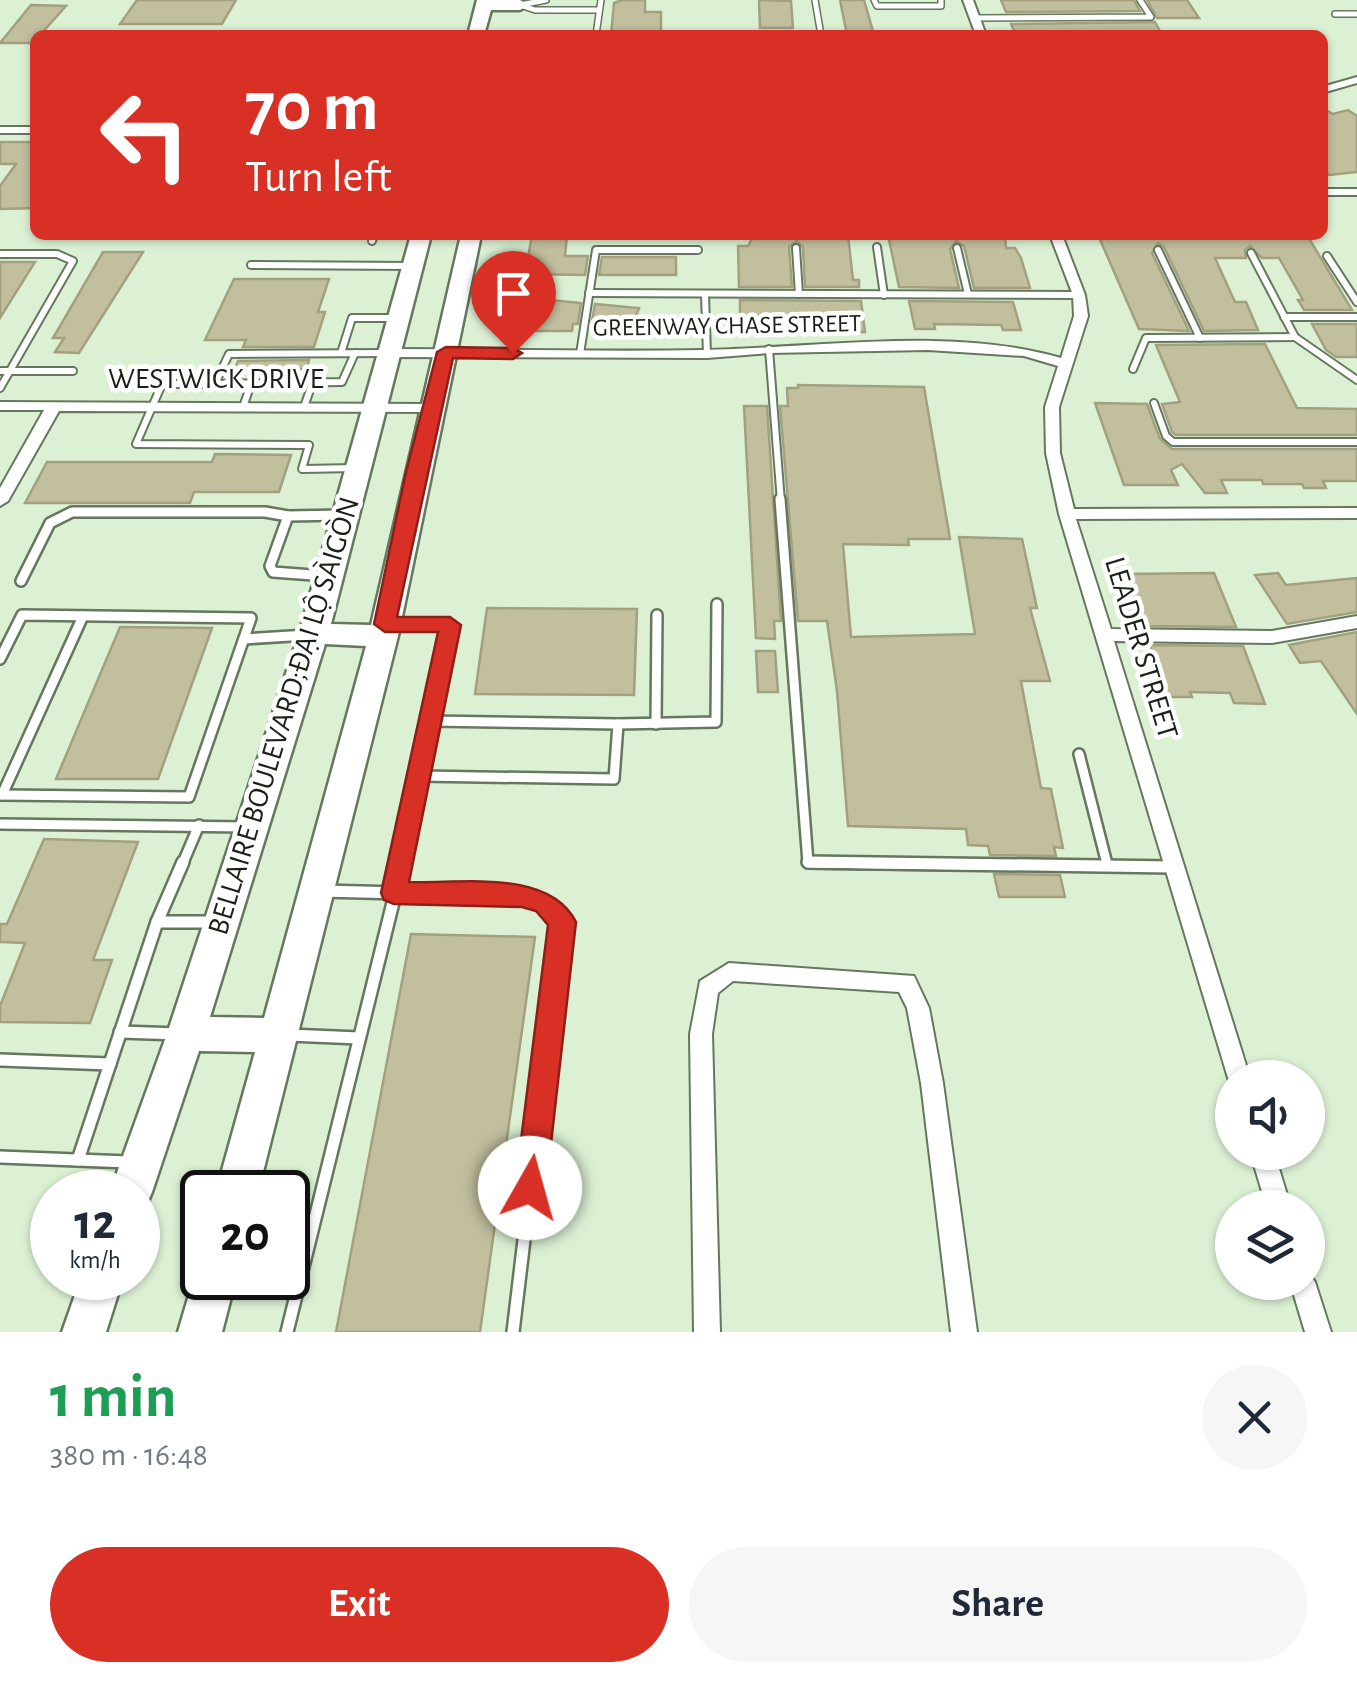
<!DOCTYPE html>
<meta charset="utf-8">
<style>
body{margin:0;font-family:"Alegreya Sans",sans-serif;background:#f6f6f7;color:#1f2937;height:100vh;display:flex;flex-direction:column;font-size:38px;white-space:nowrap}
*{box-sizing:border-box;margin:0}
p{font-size:32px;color:#747a83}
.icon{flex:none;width:55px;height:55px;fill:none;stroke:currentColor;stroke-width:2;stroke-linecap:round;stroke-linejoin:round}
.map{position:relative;height:1332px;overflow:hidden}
.details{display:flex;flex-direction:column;background:#fff;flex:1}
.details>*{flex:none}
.banner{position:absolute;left:30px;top:30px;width:1298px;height:210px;border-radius:15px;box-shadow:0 2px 8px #0004;background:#d93025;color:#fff;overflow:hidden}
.buttons{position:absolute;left:1215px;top:1060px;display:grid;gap:20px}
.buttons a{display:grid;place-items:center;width:110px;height:110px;border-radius:50%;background:#fff;box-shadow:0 2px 8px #0004;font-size:50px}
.speed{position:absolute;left:30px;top:1170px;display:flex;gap:20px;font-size:50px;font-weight:700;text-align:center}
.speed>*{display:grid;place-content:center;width:130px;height:130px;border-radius:50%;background:#fff;box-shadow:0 2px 8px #0004;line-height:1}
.speed small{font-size:25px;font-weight:400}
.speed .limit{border:5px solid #111;border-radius:15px;background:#fff;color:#111}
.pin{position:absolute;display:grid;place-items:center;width:85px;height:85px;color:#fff;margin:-102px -42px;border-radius:50% 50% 50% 0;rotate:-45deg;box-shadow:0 0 10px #0007}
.pin .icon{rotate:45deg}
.me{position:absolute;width:110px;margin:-55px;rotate:7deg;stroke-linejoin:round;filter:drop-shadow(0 0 8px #0008)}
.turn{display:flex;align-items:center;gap:35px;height:210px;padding:0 50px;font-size:45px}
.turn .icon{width:130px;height:130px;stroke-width:2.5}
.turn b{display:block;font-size:70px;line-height:85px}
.round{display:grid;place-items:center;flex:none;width:105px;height:105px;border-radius:52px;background:#f6f6f7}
.overview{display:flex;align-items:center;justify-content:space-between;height:170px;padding:0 50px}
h1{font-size:60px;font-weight:600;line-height:75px;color:#1e9e55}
.action{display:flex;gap:20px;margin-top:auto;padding:20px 50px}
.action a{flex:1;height:115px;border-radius:60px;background:#d93025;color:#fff;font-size:40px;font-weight:600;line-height:115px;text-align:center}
.action a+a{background:#f6f6f7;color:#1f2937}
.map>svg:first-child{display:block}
</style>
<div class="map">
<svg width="1357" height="1332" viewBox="0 0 1357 1332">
<rect width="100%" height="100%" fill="#dcf1d4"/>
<g fill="#c2bf9f" stroke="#a3a080" stroke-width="2.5">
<polygon points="137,0 236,0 222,24 120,24"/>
<polygon points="622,0 645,0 645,12 661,12 661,34 611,35 614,3"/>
<polygon points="759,0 791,1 793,28 760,28"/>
<polygon points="840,0 864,0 874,35 847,35"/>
<polygon points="1001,0 1134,0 1140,11 1006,12"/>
<polygon points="1147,0 1187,0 1199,18 1157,18"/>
<polygon points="31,5 66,6 40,35 35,35 33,43 0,43"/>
<polygon points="1155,22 1162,35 1016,35 1011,24"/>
<polygon points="1322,108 1333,114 1348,110 1357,116 1357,172 1329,175 1322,169"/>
<polygon points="35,138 35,208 0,209 0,186 16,164 0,164 0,142 32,142"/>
<polygon points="532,235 567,235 565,256 588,256 585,275 525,274"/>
<polygon points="754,235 848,235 853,280 859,280 859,287 805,287 803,247 797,241 789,247 792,287 739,287 738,246 748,246"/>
<polygon points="888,235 1005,235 1006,248 1015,248 1021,258 1030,288 974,288 964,246 956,241 950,249 959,288 899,287"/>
<polygon points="1098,235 1307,235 1352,310 1304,310 1298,300 1303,300 1279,258 1262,258 1250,246 1245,250 1246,258 1215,258 1235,302 1246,302 1258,330 1204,331 1164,247 1158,243 1152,253 1189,331 1139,329"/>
<polygon points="103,252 143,252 79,353 55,352 64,338 53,338"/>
<polygon points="602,257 676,257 676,275 599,275"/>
<polygon points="0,262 35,262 0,318"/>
<polygon points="234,279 329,279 318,312 325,312 314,347 243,347 246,340 205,340"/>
<polygon points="521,297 581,303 578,324 573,324 572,331 516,331"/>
<polygon points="740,300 861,301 865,332 847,332 846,324 759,323 759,329 740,329"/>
<polygon points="909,301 1013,302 1021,330 1003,330 1001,325 934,324 935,329 915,329"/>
<polygon points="595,304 639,308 631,330 591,326"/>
<polygon points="1312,324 1357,324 1357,357 1336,357 1326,350"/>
<polygon points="1265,344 1297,408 1357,409 1357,435 1176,435 1172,432 1162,404 1180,402 1156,345"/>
<polygon points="309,360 307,369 235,369 238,361"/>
<polygon points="798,385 924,387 950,539 908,539 909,545 843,544 851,637 975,634 959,537 1022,539 1037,608 1030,608 1050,681 1021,681 1041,788 1051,789 1063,848 1054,847 1056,856 990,855 988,846 968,845 966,829 848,826 837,691 827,621 798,621 780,406 788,406 787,388 798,388"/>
<polygon points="1095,403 1147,404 1160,439 1172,449 1357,449 1357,481 1323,481 1326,488 1304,488 1302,484 1263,484 1262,480 1221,480 1227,493 1205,493 1182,464 1171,470 1178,485 1124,485"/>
<polygon points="744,406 767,406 781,621 774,621 775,639 756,638"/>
<polygon points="215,454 291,455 279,492 194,492 190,503 25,503 47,462 212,462"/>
<polygon points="1214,573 1236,627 1143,626 1126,574"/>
<polygon points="1278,573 1286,585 1357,578 1357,612 1287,624 1255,575"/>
<polygon points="487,608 637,609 634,695 475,694"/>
<polygon points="120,627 212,628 158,779 56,779"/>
<polygon points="1357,632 1357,714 1321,661 1300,663 1289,645"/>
<polygon points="1150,645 1243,646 1265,704 1234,703 1230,693 1190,692 1192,697 1166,697"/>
<polygon points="756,651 775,651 778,692 758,692"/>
<polygon points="44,839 138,842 93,960 112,960 90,1023 0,1022 0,1006 25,943 0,942 0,924 7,924"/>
<polygon points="994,874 1060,875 1065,897 999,897"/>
<polygon points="411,934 535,937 480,1332 336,1332"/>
</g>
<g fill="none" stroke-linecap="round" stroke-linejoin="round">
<g stroke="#65775e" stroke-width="8">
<g id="service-far3">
<polyline points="815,0 821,35"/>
<polyline points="874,0 877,6 941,6 941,0"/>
<polyline points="520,5 535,10 599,10"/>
<polyline points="520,5 546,0"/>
<polyline points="1335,14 1357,14"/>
<polyline points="974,18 1151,17 1140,0"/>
<polyline points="596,35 601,0"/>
</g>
</g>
<g stroke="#65775e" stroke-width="10">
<g id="service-far2">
<polyline points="372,241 374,235"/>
<polyline points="877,247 884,295"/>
<polyline points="796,248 799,294"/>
<polyline points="957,248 968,294"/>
<polyline points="1158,250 1200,338"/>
<polyline points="1251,253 1295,337 1357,380"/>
<polyline points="0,254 57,254 73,261 0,388"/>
<polyline points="1327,256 1357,302"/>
<polyline points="251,265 412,266"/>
<polyline points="589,293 1079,295"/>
<polyline points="705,295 707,354"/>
<polyline points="1284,317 1357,317"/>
<polyline points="769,349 781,502"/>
<polyline points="341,353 352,318 398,318"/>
<polyline points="580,354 596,250 698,250"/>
<polyline points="1133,369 1146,338 1295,337"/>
<polyline points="0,371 73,371"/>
<polyline points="215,384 342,382 355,353"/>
<polyline points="1154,403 1166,436 1173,442 1357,442"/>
<polyline points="243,407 251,384"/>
<polyline points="304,407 312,384"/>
<polyline points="355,468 302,469 309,445 136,444 162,384 215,384 229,354 387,353"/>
</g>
</g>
<g stroke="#65775e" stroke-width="14">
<g id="service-far1">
<polyline points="780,499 808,863 976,865"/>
<polyline points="326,576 273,572 270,566 288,516 343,515"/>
<polyline points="21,581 50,523 72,512 265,512 288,516"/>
<polyline points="389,624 450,625 402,865"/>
<polyline points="244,639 307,635"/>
<polyline points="0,659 22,615 251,618 189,797 0,795"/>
<polyline points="618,724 716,722 717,604"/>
<polyline points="656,724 657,615"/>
<polyline points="1079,754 1107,864"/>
<polyline points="420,776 614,779 618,724 431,721"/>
<polyline points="2,795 83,616"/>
<polyline points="0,824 247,827"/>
<polyline points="182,865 199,825"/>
</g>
</g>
<g stroke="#65775e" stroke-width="16">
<g id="service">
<polyline points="808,862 1173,867"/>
<polyline points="322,891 522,896 545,904 562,922 513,1332"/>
<polyline points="157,922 215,922"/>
<polyline points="120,1032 179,1034"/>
<polyline points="289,1035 359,1038"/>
<polyline points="0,1060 110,1064"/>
<polyline points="0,1157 128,1162"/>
<polyline points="78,1160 157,922 183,862"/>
<polyline points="287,1332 403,862"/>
</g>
</g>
<g stroke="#65775e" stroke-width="4">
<g id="minor">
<polygon points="963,0 973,0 986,35 976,35"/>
<polygon points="1357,77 1357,83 1322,93 1322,87"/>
<rect x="0" y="127" width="35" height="6"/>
<rect x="1322" y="189" width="35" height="6"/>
<path d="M1050,235h12l23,60 3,21 -29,91 1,46 14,56 283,-1v10l-281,1 35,110 161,2 85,-15v12l-85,15 -158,-2 136,437h-18v8l-4,-8 -169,-564 -13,-61 -1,-46 13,-41 -34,-10 -96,-6 -159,3 -62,5 -317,-1 -7,-4 7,-4c104,0 209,3 313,1 114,-2 248,-24 358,8l13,-42 -1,-21z"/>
<polygon points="0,402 432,404 439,408 432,412 59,411 8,501 0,506 0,488 44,410 0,410"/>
<polygon points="729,963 914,976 929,1008 943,1083 977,1332 951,1332 921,1083 907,1008 899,992 733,981 718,993 712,1034 720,1332 694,1332 690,1034 700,981"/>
<polygon points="1250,1152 1274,1152 1291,1208 1267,1208"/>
<polygon points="1308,1272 1315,1282 1331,1332 1305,1332 1290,1282 1308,1282"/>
</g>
</g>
<g stroke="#65775e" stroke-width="5">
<g id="primary">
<polygon points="477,0 520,0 528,5 520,10 491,10 484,35 468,35"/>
<path d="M411,235h20l-100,389 40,1 90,-390h20l-83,401 -140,556h-42l39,-140 -56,-1 -47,141 -6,14 -8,3v-17h-28l57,-158 132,-400zM325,644l41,2 -102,372 -54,-1z"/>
<polygon points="202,1262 202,1278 236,1278 222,1332 178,1332 194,1278"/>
<polygon points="81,1278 123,1278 106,1332 62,1332"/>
</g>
</g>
<use href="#service-far3" stroke="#fff" stroke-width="5"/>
<use href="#service-far2" stroke="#fff" stroke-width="6"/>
<use href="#service-far1" stroke="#fff" stroke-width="9"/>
<use href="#service" stroke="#fff" stroke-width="11"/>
<use href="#minor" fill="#fff" fill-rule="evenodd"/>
<use href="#primary" fill="#fff" fill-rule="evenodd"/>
</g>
<path fill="#d93025" stroke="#8d1f18" stroke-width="2.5" d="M446,347l67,1 9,5 -9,6 -60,-1 -56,259h53l11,8 -52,257c51,2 140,-14 167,40l-30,266 -5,10 -11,5 -11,-5 -4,-10 33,-263 -12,-14 -14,-4 -128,-3 -10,-4 -3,-7 57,-261h-53l-11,-8 32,-152 31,-120z"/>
<g text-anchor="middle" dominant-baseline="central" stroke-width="9" stroke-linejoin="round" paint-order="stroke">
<g font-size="25" fill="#1a2117" stroke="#fff">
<text transform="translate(727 326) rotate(-1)">GREENWAY CHASE STREET</text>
</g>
<g font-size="30" fill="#1a2117" stroke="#fff">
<text x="216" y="379">WESTWICK DRIVE</text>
<text transform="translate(1141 648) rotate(73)">LEADER STREET</text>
<text transform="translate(284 716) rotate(-73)">BELLAIRE BOULEVARD;ĐẠI LỘ SÀIGÒN</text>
</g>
</g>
</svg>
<div class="buttons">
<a><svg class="icon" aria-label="sound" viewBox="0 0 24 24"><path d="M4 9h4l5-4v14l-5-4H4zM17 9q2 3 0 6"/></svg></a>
<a><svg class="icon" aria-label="layers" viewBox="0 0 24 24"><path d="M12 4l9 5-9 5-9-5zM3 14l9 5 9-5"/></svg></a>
</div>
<div class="speed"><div>12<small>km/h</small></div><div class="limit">20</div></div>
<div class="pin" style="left:513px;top:353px;background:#d93025"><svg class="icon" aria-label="arrive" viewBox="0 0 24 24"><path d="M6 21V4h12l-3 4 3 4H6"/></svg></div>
<svg class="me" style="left:530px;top:1188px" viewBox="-20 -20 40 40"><circle r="19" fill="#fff"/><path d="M0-13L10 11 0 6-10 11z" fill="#d93025"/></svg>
<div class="banner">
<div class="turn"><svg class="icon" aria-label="left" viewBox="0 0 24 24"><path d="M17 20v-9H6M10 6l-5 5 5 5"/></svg><div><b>70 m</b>Turn left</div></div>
</div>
</div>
<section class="details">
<div class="overview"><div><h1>1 min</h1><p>380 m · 16:48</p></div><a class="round"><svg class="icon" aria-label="close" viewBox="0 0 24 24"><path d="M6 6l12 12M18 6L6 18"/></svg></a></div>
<div class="action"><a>Exit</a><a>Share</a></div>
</section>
